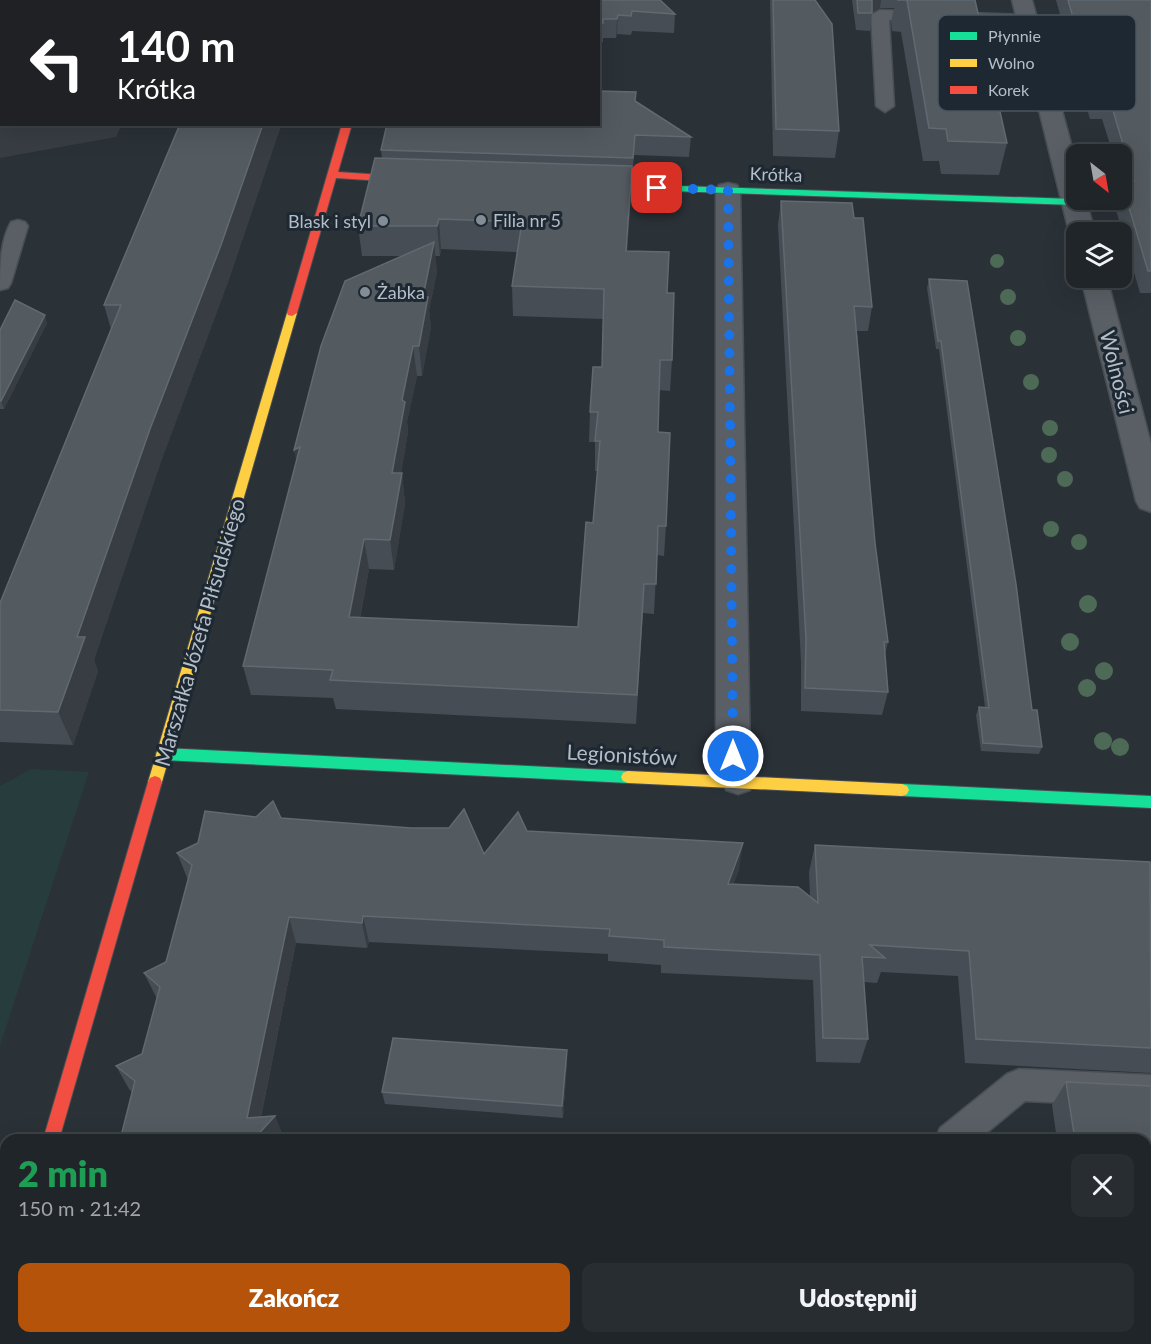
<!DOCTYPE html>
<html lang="pl">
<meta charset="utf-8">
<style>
body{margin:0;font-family:Lato,sans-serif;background:#282d31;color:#f1f3f6;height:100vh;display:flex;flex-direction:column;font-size:22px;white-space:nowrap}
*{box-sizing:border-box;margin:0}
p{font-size:20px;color:#a2a5a8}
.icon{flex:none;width:33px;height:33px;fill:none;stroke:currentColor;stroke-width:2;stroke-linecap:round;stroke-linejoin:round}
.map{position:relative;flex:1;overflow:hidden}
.details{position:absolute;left:0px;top:1134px;width:1152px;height:210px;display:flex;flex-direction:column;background:#202529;border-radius:18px 18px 0 0;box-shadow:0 6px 24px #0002,0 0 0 2px #3d4246}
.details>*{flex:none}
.top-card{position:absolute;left:0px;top:0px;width:600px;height:126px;box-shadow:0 6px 24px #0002,0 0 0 2px #3d4246;background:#202124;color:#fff;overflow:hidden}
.needle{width:39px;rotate:149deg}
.fabs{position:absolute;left:1066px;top:144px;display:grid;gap:12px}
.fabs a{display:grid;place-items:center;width:66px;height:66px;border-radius:12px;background:#202529;box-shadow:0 6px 24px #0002,0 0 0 2px #3d4246;font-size:30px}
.pin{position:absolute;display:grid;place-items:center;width:51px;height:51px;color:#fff;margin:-26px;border-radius:12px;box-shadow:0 3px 9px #0006}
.me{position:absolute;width:66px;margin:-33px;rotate:0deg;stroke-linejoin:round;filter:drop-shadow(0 0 4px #0008)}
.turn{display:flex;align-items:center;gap:21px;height:126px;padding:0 18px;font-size:27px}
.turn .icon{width:78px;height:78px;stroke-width:2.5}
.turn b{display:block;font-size:42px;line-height:51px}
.round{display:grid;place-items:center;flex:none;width:63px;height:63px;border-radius:12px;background:#282d31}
.summary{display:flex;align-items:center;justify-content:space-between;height:102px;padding:0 18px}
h1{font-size:36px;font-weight:800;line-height:45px;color:#1e9e55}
.cta{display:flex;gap:12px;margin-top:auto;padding:12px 18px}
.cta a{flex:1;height:69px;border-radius:12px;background:#b45309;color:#fff;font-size:24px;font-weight:800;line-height:69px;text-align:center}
.cta a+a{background:#282d31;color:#f1f3f6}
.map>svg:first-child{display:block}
</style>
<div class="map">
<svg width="1151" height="1344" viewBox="0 0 1151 1344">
<rect width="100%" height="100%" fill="#2a3137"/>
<polygon fill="#273c3d" points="31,769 89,772 0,1046 0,786"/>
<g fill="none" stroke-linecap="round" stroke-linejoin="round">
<g stroke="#474e54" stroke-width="3">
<g id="lane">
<rect x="236" y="0" width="18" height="2"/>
<polygon points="880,10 1028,15 1037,20 1028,25 889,20 894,106 885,112 876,106 871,15"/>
<path d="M18,220l7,2 3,4 -17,57 -3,5 -8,2c0,-23 0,-49 11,-68z"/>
<polygon points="1019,1069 1151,1075 1151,1107 1025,1101 978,1140 935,1140 940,1128 1007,1074"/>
<polygon points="682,1338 724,1338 722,1344 680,1344"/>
<polygon points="888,1338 941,1338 943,1344 888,1344"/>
</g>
</g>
<g stroke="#474e54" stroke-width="3">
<g id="street">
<polygon points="337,0 357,0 358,2 337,2"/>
<polygon points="1012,0 1032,0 1077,166 1077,200 1086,200 1095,232 1077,232 1077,238 1069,232"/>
<polygon points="728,183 737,185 740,190 750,756 755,780 750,790 738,794 726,790 716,756 716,190 719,185"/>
<polygon points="1081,278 1107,278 1151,444 1151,512 1140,508 1136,501"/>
<rect x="0" y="1162" width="6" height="42"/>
<polygon points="6,1267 6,1329 0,1331 0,1269"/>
</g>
</g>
<g stroke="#474e54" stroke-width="2">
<g id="fast">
<polygon points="586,183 1074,199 1079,202 1074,205 582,188 582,184"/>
<polygon points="163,748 628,771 633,773 635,777 633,781 628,783 163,760 158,758 156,754 158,750"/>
<polygon points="902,784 1151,796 1151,808 902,796 897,794 895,790 897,786"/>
</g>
</g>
<g stroke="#474e54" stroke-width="2">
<g id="slow">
<polygon points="292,310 297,313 162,782 160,786 155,788 150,786 148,782 287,313"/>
<polygon points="628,771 902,784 907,786 909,790 907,794 902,796 628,783 623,781 621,777 623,773"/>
</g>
</g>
<g stroke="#474e54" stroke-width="2">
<g id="jam">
<polygon points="308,0 320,0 306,2"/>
<polygon points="342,124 352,124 338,172 414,177 419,180 414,183 336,178 297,313 292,316 288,315 287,313"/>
<polygon points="155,776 160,778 162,782 59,1140 43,1140 148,782 150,778"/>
</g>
</g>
<use href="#lane" fill="#595f65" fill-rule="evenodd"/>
<use href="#street" fill="#595f65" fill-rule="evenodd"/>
<use href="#fast" fill="#16e098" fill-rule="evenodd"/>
<use href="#slow" fill="#ffcf43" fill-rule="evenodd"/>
<use href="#jam" fill="#f24e42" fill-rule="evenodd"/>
</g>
<g fill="#4d6a56">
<circle cx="997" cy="261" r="7"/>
<circle cx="1008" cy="297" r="8"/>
<circle cx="1018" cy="338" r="8"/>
<circle cx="1031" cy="382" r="8"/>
<circle cx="1050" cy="428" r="8"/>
<circle cx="1049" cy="455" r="8"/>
<circle cx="1065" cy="479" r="8"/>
<circle cx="1051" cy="529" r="8"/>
<circle cx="1079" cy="542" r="8"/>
<circle cx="1088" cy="604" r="9"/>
<circle cx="1070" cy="642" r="9"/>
<circle cx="1104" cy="671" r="9"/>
<circle cx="1087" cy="688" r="9"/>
<circle cx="1103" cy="741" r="9"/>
<circle cx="1120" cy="747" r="9"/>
</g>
<g fill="#474d54" fill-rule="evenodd">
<polygon points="770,0 815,0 839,131 835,158 773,156"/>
<polygon points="852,0 975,0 1007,143 999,175 941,174 939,161 923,161 901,32 892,31 891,22 894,8 880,8 872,13 870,31 856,30"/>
<polygon points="1056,0 1151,0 1151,293 1140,293 1114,203 1115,200 1122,200 1122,154 1113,154 1102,119 1090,119"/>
<polygon points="598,2 675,14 674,33 632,31 631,35 617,34 616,38 603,38 603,42 598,42"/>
<path d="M635,101l56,36 -2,20 -55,-2 -2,23 -5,73 40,42 5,67 -2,31 -11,-1 -1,42 8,94 -2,30 -7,-1 -3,59 -11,-1 -7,111 -300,-15 -3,-11 -82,-3 -8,-29 54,-204 -3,-12 109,-194h-41l-4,-30 24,-68 -1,-8zM441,249l76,3 -5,34 1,30 90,3 -1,48 -12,45 -1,30h6v29h3l-5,52 -15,104 -218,-9 9,-49 25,1 11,-67 -3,-30h-1l7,-41 -1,-10 10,-46h5l9,-49 -2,-17 8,-38 -2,-16h5z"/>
<polygon points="180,124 285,124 284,126 280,128 229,279 160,464 94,660 98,671 73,745 0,742 0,603 111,329 104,305"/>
<polygon points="781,201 854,218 872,307 868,331 857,331 875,543 888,642 885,654 888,692 882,715 801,711 801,662 778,225"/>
<polygon points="929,279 1032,710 1042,747 1039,754 981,751 976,715 979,707 985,707 939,349 936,349 927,288"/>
<polygon points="47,323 4,409 0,409 0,330"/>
<polygon points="256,817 281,818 484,854 527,831 739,870 733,884 810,896 809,872 815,845 1151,863 1151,1073 965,1063 958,976 881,972 877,983 864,982 868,1039 860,1063 816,1062 813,980 661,973 661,965 608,961 608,954 369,942 367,948 296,943 261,1117 275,1116 284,1139 132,1092 129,1089 116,1066 142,1054 157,999 144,973 166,962 188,880 177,853"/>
<polygon points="567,1050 567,1062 563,1118 385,1104 382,1092"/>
<polygon points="1066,1082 1151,1086 1151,1344 1112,1344 1085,1342 1085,1338 1146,1338 1146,1140 1057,1140 1052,1105"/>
</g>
<g fill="#373d43">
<polygon points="871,0 881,0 880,8 872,13"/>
<polygon points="618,15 617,34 616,38 617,19"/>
<polygon points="0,122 2,122 2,124 122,124 116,137 0,158"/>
<polygon points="263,124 285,124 284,126 280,128 229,279 160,464 94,660 98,671 73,745 58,712 77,637 150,429"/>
<polygon points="632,166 631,196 625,281 626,251"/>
<polygon points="439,219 441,249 440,256 437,226"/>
<polygon points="434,242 437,272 429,310 431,327 422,376 419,346 423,297"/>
<polygon points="45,315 47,323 4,409 1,401"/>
<polygon points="413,346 417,376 407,422 408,432 396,503 392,473 402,400"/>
<polygon points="300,447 300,480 294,450"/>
<polygon points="402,473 405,503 394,570 390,540"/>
<polygon points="364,539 369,569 354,646 349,617"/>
<polygon points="743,843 739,870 724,910 728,884"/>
<polygon points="363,916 369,942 367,948 362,923"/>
<polygon points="289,917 296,943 257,1135 275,1116 284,1139 282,1140 253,1140 247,1118"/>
<polygon points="567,1050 567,1062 563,1118 562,1106"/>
<polygon points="185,1338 201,1338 200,1344 183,1344"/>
</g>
<g fill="#535a60" stroke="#626970" stroke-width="1.5">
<polygon points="0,0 9,0 10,2 2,2 2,122 0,122"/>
<polygon points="419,0 660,0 675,14 632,11 631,16 618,15 617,19 603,19 603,23 598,23 598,2 419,2"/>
<polygon points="773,0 815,0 832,24 839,131 776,129"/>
<polygon points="857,0 872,0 872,13 858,13"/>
<polygon points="897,0 975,0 1007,143 948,141 946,129 929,128 907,0"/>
<polygon points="1068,0 1151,0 1151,271 1148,271 1122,184 1122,181 1134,181 1109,97 1096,97"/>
<polygon points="598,91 636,92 635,101 691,137 635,135 633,158 381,150 387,124 598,124"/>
<polygon points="180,124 263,124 221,245 150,429 77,637 85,637 58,712 0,710 0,603 121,305 104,305"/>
<polygon points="375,158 632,166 626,251 669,252 667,293 674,293 672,360 660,360 658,432 670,433 666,526 658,526 656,584 644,584 637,695 330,680 333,670 243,666 300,447 294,450 321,346 345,281 434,242 423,297 428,297 419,346 413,346 402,400 405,402 392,473 402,473 390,540 364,539 349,617 578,627 586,522 593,523 600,441 595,441 598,412 590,412 593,367 602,367 604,289 512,286 522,222 439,219 437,226 358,226"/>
<polygon points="781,201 852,203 854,218 863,218 872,307 854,306 875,543 888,642 884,642 888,692 805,688 806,639"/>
<polygon points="929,279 967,281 1016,584 1032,710 1037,710 1042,747 983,743 979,707 989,708 941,341 938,341"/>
<polygon points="15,300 45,315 1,401 0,401 0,330"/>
<polygon points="273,801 281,818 411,828 449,828 464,809 484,854 518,812 527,831 743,843 728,884 798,887 818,903 815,845 1150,862 1151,1048 976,1039 969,951 870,945 885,958 862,957 868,1039 823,1038 820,955 664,947 664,940 609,936 610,929 363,916 362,923 289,917 247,1118 275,1116 253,1140 120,1140 135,1081 116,1066 142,1054 160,987 144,973 166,962 192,865 177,853 198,843 205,811 256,817"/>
<polygon points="393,1038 567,1050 562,1106 382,1092"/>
<polygon points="1066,1082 1151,1086 1151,1328 1146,1328 1146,1140 1075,1140"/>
<polygon points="85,1338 185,1338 183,1344 84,1344"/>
<polygon points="526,1338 573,1338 572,1344 525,1344"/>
</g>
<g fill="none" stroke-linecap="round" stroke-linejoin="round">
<polyline stroke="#1a73e8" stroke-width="10" stroke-dasharray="0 18" points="657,188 728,190 733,756"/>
</g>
<g fill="#838d95" stroke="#1d2832" stroke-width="2">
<circle cx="481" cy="220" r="6"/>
<circle cx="383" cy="221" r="6"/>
<circle cx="365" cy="292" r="6"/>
</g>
<g text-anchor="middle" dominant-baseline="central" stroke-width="6" stroke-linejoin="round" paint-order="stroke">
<g font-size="18" fill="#b3bec8" stroke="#1d2832">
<text transform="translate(776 174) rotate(2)">Krótka</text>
</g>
<g font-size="18" fill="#b3bec8" stroke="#1d2832" text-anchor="start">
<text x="493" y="220">Filia nr 5</text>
<text x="371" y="221" text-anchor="end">Blask i styl</text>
<text x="377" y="292">Żabka</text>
</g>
<g font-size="21" fill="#b3bec8" stroke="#1d2832">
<text transform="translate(1118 372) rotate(76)">Wolności</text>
<text transform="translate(199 632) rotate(-74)">Marszałka Józefa Piłsudskiego</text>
<text transform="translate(622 754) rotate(3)">Legionistów</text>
</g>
</g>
<rect x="938" y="15" width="198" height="96" rx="9" fill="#1d2832" stroke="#4a555f" stroke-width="1.5"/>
<rect x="950" y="32" width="27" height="8" fill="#16e098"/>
<rect x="950" y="59" width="27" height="8" fill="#ffcf43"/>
<rect x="950" y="86" width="27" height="8" fill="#f24e42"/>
<g font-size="16" fill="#b3bec8">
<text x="988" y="42">Płynnie</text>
<text x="988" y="69">Wolno</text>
<text x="988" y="96">Korek</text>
</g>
</svg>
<div class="fabs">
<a><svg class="needle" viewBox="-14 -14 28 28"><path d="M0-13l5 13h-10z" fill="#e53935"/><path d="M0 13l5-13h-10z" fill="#a2a5a8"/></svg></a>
<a><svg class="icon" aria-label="layers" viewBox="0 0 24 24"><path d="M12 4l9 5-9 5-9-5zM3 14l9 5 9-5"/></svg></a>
</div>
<div class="pin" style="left:657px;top:188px;background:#d93025"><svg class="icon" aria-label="arrive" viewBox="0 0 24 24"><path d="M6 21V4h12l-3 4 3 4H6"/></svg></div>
<svg class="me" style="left:733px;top:756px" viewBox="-20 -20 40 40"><circle r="17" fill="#1a73e8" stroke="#fff" stroke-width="3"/><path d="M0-11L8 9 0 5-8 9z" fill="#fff"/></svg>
<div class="top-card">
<div class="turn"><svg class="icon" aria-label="left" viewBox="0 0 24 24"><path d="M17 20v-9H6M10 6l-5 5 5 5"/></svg><div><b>140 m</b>Krótka</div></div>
</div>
<section class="details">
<div class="summary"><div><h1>2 min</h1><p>150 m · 21:42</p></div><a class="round"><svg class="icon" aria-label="close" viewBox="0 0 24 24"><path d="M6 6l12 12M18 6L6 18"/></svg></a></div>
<div class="cta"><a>Zakończ</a><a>Udostępnij</a></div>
</section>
</div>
